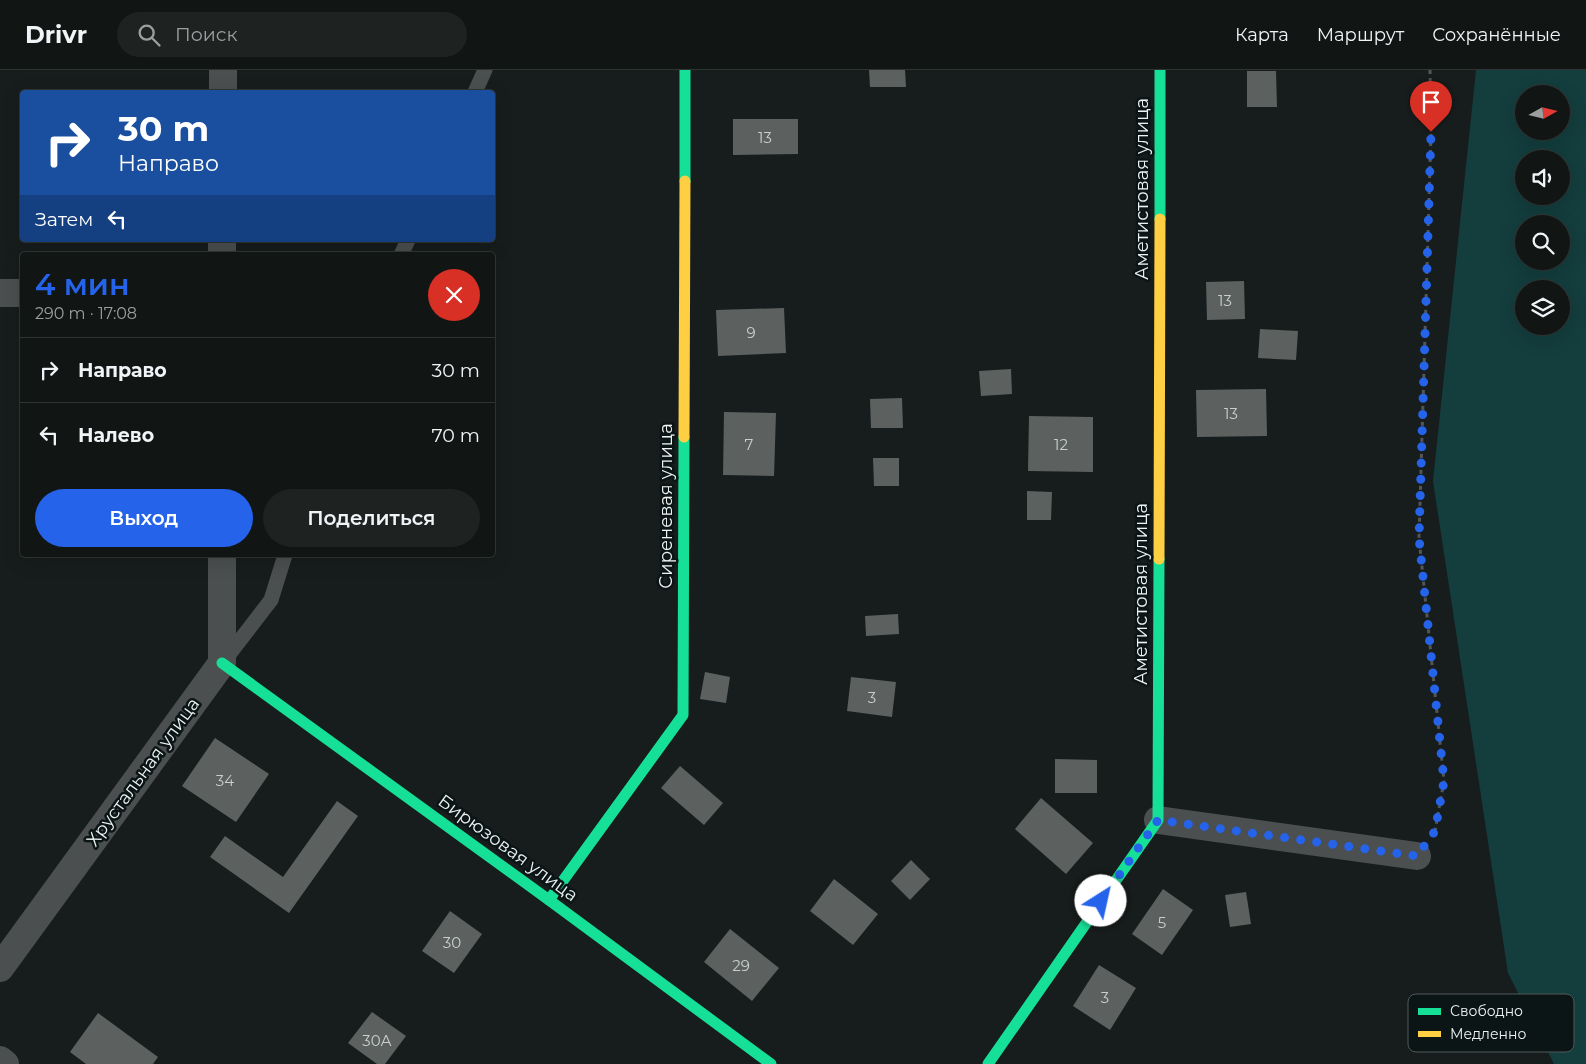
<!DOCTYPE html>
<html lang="ru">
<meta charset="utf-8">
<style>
body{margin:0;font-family:Montserrat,sans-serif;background:#1e2322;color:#f1f3f6;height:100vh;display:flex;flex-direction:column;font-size:19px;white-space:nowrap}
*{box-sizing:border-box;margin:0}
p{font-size:16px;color:#9c9fa0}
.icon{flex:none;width:28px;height:28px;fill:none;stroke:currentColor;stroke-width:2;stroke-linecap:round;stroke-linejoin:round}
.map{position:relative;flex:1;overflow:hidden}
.drawer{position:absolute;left:20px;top:182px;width:475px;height:305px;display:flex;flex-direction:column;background:#111615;border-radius:5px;box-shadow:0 5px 20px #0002,0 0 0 1px #303534}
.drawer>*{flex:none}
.guide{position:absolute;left:20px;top:20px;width:475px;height:152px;border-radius:5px;box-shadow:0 5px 20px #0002,0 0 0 1px #303534;background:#1a4fa0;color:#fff;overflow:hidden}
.needle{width:32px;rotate:82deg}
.buttons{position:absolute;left:1515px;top:15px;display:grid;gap:10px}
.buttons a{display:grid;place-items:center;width:55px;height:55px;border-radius:50%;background:#111615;box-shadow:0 5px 20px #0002,0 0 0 1px #303534;font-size:25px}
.pin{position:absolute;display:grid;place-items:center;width:42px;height:42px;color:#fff;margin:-51px -21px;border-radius:50% 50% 50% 0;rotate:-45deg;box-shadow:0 0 5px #0007}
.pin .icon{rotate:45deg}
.me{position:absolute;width:55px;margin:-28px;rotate:35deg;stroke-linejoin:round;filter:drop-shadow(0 0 4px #0008)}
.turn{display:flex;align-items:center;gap:18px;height:105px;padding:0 15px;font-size:22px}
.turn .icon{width:65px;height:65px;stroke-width:2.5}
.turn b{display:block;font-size:35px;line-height:42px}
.then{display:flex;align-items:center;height:48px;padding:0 15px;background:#0003;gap:10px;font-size:19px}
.round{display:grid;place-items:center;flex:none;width:52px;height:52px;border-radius:26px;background:#1e2322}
.overview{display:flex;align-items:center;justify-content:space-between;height:85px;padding:0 15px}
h1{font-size:30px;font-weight:600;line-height:38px;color:#2563eb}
.cta{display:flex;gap:10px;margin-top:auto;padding:10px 15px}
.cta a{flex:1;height:58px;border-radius:30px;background:#2563eb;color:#fff;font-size:20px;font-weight:600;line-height:58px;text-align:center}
.cta a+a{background:#1e2322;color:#f1f3f6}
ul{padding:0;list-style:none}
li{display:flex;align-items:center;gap:15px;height:65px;padding:0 15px;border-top:1px solid #303534}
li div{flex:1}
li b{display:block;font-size:19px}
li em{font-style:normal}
header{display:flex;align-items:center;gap:30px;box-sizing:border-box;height:70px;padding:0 25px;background:#111615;border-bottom:1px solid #303534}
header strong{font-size:24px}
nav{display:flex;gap:28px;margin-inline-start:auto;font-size:18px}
.search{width:350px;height:45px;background:#1e2322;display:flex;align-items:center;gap:12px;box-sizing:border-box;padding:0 18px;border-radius:28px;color:#9c9fa0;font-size:19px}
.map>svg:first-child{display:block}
</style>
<header>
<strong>Drivr</strong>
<div class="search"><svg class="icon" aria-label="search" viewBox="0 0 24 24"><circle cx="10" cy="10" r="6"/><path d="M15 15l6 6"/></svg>Поиск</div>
<nav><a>Карта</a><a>Маршрут</a><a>Сохранённые</a></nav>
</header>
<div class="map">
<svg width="1586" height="994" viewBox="0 0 1586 994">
<rect width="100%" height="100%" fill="#171d1c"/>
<path fill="#143d3d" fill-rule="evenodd" d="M1476,0h110v994h-32l-46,-91 -75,-492zM1524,24h37v37h-37zM1524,89h37v37h-37zM1524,154h37v37h-37zM1524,219h37v37h-37z"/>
<g fill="#5c6160">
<polygon points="869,0 905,0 906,17 870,17"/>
<polygon points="1247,1 1276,1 1277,37 1247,37"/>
<polygon points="733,49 798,49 798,84 733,85"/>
<polygon points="1244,211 1245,249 1207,250 1206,212"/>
<polygon points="784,238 786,283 718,286 716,240"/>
<polygon points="1260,259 1298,261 1296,290 1258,288"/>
<polygon points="1011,299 1012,324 981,326 979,301"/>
<polygon points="1266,319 1267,366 1197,367 1196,320"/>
<polygon points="902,328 903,358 871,358 870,329"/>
<polygon points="724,342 776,343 774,406 723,405"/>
<polygon points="1029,346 1093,347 1093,402 1028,401"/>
<polygon points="873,388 899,388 899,416 874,416"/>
<polygon points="1027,421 1052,422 1051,450 1027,450"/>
<polygon points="898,544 899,564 866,566 865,546"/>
<polygon points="705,602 730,607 726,633 700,629"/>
<polygon points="851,607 896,612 892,647 847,641"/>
<polygon points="215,668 269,704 236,752 182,716"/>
<polygon points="1055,689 1097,690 1097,723 1055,723"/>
<polygon points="680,696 723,733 704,755 661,718"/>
<polygon points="1041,728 1093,773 1066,804 1015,759"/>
<polygon points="337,731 358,746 289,843 210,787 225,766 283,807"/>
<polygon points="911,790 930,809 910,830 891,811"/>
<polygon points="834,809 878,844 853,875 810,841"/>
<polygon points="1163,819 1193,840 1162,885 1132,864"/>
<polygon points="1246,822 1251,854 1230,857 1225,825"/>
<polygon points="450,841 482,864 454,903 422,881"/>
<polygon points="730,859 779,898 752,931 704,892"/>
<polygon points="1099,895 1136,918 1110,960 1073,936"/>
<polygon points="372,942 406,966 385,994 377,994 348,973"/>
<polygon points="98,943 158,987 153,994 86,994 70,982"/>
</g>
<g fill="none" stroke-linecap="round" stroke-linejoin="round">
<polyline stroke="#525655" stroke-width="3" stroke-dasharray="4 4" stroke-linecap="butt" points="1430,0 1431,62 1419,468 1444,711 1435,761 1431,766"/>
<g stroke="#4b4f4f" stroke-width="15">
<polyline points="475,22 485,0"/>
<polyline points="401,185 408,170"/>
<polyline points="224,591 271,530 285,485"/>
</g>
<g stroke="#4b4f4f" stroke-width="28">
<polyline points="223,22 223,0"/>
<polyline points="222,185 222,170"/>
<polyline points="0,223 22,223"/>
<polyline points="1158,750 1417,786"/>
<polyline points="0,898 222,593 222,485"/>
<polyline points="0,990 5,994"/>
</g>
<g stroke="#16e098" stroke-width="11">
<polyline points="685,111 685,0"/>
<polyline points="1160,149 1160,0"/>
<polyline points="222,593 549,830 771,994"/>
<polyline points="549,830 683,645 684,367"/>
<polyline points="988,994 1158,750 1159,489"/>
</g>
<g stroke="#ffcf43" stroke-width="11">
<polyline points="684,367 685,111"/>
<polyline points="1159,489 1160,149"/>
</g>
</g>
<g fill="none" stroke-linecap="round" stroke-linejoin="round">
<polyline stroke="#2563eb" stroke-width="9" stroke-dasharray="0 16.2" points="1101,831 1158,750 1417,786 1435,761 1444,711 1419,468 1431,62"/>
</g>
<g text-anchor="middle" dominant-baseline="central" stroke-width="5" stroke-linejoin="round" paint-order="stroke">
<g font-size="15" fill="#c9cece">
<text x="765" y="67">13</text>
<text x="1225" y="230">13</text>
<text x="751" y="262">9</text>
<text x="1231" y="343">13</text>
<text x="749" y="374">7</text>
<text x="1061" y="374">12</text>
<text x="872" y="627">3</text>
<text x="225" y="710">34</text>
<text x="1162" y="852">5</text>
<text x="452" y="872">30</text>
<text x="741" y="895">29</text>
<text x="1105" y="927">3</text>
<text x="377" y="970">30А</text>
</g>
<g font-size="18" fill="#edf3f3" stroke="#0c1515">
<text transform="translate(1142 119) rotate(-90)">Аметистовая улица</text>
<text transform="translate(666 436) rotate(-90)">Сиреневая улица</text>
<text transform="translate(1141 524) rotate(-90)">Аметистовая улица</text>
<text transform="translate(143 702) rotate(-54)">Хрустальная улица</text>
<text transform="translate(508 778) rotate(36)">Бирюзовая улица</text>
</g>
</g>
<rect x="1408" y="924" width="166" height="58" rx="8" fill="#0c1515" stroke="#505858" stroke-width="1"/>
<rect x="1418" y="938" width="23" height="7" fill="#16e098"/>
<rect x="1418" y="961" width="23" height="6" fill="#ffcf43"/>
<g font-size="14" fill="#edf3f3">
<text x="1450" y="946">Свободно</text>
<text x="1450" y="969">Медленно</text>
</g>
</svg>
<div class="buttons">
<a><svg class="needle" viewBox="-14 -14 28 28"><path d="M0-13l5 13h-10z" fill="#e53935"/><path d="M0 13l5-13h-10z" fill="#9c9fa0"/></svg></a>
<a><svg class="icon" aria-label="sound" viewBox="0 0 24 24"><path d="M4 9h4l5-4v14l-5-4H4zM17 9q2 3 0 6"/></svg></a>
<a><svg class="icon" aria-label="search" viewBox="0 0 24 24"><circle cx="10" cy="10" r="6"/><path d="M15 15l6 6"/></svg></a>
<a><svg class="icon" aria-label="layers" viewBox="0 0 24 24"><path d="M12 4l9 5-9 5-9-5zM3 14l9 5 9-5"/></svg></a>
</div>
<div class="pin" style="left:1431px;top:62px;background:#d93025"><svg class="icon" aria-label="arrive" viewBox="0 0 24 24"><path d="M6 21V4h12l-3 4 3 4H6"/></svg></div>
<svg class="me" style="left:1101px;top:831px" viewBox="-20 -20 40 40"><circle r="19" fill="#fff"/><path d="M0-13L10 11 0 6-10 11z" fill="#2563eb"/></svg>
<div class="guide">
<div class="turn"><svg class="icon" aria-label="right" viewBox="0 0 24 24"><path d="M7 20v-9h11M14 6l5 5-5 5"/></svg><div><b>30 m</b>Направо</div></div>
<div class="then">Затем<svg class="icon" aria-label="left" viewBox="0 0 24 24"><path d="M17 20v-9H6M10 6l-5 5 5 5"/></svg></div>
</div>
<section class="drawer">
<div class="overview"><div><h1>4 мин</h1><p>290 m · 17:08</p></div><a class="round" style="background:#d93025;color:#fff"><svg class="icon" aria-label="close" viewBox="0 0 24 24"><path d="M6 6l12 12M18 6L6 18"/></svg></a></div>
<ul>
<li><svg class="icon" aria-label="right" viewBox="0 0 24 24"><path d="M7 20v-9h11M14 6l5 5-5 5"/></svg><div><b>Направо</b></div><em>30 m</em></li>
<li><svg class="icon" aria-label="left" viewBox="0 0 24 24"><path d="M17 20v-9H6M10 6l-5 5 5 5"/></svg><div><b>Налево</b></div><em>70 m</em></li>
</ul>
<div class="cta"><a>Выход</a><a>Поделиться</a></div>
</section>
</div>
